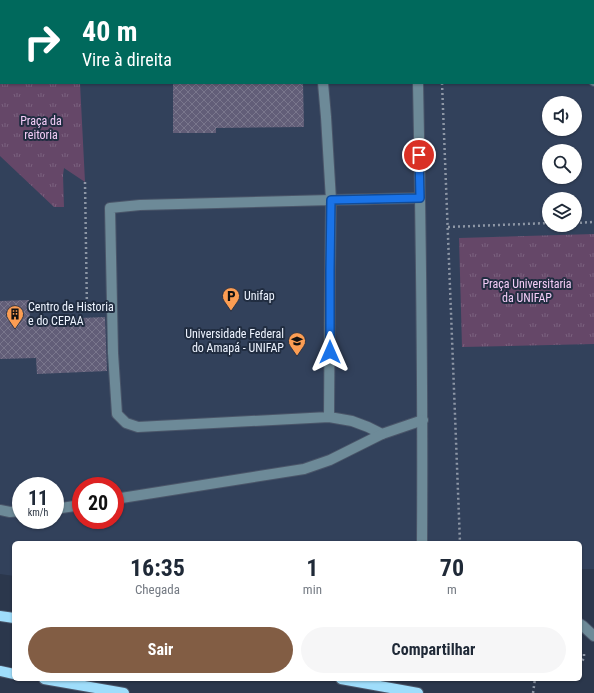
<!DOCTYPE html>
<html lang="pt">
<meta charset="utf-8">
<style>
body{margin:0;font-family:"Roboto Condensed",sans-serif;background:#f6f6f7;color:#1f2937;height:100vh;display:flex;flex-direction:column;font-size:15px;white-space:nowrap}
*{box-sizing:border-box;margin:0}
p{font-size:13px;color:#747a83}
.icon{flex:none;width:22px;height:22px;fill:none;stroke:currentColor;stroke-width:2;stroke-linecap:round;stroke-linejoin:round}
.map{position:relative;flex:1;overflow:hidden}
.drawer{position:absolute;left:12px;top:541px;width:570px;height:140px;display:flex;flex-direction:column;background:#fff;border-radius:6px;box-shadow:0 1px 3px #0004}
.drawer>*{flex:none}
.guide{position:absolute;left:0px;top:0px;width:594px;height:84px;box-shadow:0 1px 3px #0004;background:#00695c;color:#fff;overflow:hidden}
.controls{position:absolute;left:542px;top:96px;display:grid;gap:8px}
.controls a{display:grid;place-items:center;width:40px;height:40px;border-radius:50%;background:#fff;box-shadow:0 1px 3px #0004;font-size:20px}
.speed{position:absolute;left:12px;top:477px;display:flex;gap:8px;font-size:20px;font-weight:700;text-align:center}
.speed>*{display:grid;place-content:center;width:52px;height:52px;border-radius:50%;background:#fff;box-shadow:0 1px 3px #0004;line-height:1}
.speed small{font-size:10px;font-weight:400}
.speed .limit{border:6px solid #d22;background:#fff;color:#111}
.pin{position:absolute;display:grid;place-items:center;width:34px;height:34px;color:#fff;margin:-17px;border:2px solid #fff;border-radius:50%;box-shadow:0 1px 4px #0007}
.me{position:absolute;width:44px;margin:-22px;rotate:0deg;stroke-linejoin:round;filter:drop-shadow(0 0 3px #0008)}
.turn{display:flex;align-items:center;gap:14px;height:84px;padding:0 16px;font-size:18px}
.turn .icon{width:52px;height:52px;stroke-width:2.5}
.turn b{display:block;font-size:28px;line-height:34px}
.eta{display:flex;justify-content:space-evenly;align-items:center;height:68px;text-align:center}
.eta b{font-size:24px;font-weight:700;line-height:28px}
.button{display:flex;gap:8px;margin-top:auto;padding:8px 16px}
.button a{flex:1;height:46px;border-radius:24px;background:#825d44;color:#fff;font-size:16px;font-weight:700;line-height:46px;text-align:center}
.button a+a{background:#f6f6f7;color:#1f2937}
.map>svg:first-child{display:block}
</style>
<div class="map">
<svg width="594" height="693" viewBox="0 0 594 693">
<defs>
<pattern id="grass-tufts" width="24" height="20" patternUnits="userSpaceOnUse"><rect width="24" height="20" fill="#654768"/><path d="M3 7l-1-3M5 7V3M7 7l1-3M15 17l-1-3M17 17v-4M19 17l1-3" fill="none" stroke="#7b627f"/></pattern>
<pattern id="building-cross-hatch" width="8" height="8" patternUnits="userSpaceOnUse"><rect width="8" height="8" fill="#625e78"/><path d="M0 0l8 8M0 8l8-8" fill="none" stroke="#79768c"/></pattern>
</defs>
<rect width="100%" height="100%" fill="#2b374c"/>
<path fill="#32415b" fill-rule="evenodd" d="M0,0h594v569h-14v-26h-566v33l-14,-2zM1,1h592v82h-592zM549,103h26v26h-26zM549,151h26v26h-26zM549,199h26v26h-26zM21,486h34v34h-34zM81,486h34v34h-34z"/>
<g fill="url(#grass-tufts)">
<polygon points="0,0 75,0 75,1 1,1 1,83 80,83 85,182 64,168 63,175 64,207 54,207 0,156"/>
<polygon points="594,234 594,344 462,347 459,238"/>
</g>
<g fill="url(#building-cross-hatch)">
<polygon points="173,83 303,83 304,127 216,128 216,133 173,133"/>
<polygon points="29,300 30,320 105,317 107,371 37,374 36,358 0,359 0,301"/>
</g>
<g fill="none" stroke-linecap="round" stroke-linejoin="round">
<g stroke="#4a5569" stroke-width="12">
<g id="minor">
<polyline points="415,0 415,1"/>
<polyline points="457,1 457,0"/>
<polyline points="593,46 594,46"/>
<polyline points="593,80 594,81"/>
<polyline points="323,83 326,117 331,200 420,198"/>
<path d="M418,83c3,153 5,307 4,460"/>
<polyline points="329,417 138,427 126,423 117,414 113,353 110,208 140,205 331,200 330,271 329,417 352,421 368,427 382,434 423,420"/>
<polyline points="115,499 304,469 330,460 382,434"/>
<polyline points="55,509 81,505"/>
<polyline points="0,510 10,512 21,511"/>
<polyline points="580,624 583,626 594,636"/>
</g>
</g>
<g stroke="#4a5569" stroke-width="12">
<g id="major">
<polyline points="0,616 14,618"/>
<polyline points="0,671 14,674"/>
<polyline points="44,679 124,693"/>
<polyline points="341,679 418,693"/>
</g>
</g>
<g stroke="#8e97a6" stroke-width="2.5" stroke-dasharray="2 3" stroke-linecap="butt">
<polyline points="316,0 316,1"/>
<polyline points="442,83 460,543"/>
<polyline points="85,182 87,311"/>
<polyline points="575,223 594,222"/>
<polyline points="448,227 549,223"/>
<polyline points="580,665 584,658 584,652"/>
<polyline points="533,693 535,679"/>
</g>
<use href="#minor" stroke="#6d8a98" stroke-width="10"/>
<use href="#major" stroke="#9fddfb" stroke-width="10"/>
</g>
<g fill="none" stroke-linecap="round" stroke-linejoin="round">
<g stroke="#114b97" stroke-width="10">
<polyline id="route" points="330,352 330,271 331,200 420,198 419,155"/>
</g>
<use href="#route" stroke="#1a73e8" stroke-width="7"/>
</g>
<defs>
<g id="parking-pin" transform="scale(0.9)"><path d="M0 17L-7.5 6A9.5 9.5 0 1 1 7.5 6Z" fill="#fc9d53" stroke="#212d41"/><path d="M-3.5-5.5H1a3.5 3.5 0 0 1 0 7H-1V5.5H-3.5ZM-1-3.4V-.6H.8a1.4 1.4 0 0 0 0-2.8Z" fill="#111"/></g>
<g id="building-pin" transform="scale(0.9)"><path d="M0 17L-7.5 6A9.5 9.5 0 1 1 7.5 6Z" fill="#fc9d53" stroke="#212d41"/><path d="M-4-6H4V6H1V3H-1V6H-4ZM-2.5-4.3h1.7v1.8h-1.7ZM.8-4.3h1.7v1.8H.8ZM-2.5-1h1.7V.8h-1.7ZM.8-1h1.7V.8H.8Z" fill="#111"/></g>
<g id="university-pin" transform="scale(0.9)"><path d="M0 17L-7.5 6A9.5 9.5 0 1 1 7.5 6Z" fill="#fc9d53" stroke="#212d41"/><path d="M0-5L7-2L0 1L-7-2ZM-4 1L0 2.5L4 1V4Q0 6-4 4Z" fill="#111"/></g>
</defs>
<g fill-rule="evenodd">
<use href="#parking-pin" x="231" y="296"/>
<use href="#building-pin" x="15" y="314"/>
<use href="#university-pin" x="297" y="341"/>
</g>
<g text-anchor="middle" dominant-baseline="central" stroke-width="4" stroke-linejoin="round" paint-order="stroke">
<g font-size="12" fill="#f4cdf8" stroke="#212d41">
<text x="41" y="121">Praça da<tspan x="41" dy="14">reitoria</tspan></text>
<text x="527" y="284">Praça Universitaria<tspan x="527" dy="14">da UNIFAP</tspan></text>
</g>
<g font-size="12" fill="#eef4ff" stroke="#212d41" text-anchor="start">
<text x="244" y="296">Unifap</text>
<text x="28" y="307">Centro de Historia<tspan x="28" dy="14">e do CEPAA</tspan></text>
<text x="284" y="334" text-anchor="end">Universidade Federal<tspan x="284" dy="14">do Amapá - UNIFAP</tspan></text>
</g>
</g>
</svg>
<div class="controls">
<a><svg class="icon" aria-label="sound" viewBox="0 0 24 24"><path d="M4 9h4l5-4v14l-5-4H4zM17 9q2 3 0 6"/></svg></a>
<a><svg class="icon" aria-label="search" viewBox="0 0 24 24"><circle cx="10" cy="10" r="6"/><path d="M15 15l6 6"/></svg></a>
<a><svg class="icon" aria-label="layers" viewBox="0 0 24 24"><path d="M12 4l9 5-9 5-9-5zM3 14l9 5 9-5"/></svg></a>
</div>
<div class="speed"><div>11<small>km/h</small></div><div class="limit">20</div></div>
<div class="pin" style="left:419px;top:155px;background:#d93025"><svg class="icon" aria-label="arrive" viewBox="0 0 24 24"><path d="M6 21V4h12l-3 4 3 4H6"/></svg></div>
<svg class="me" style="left:330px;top:352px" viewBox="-20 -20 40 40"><path d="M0-17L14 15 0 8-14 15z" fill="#1a73e8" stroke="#fff" stroke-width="4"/></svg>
<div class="guide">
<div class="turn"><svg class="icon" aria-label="right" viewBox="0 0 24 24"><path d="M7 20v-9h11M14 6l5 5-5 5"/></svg><div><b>40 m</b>Vire à direita</div></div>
</div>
<section class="drawer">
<div class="eta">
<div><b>16:35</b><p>Chegada</p></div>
<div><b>1</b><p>min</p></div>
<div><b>70</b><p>m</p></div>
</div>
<div class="button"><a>Sair</a><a>Compartilhar</a></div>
</section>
</div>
